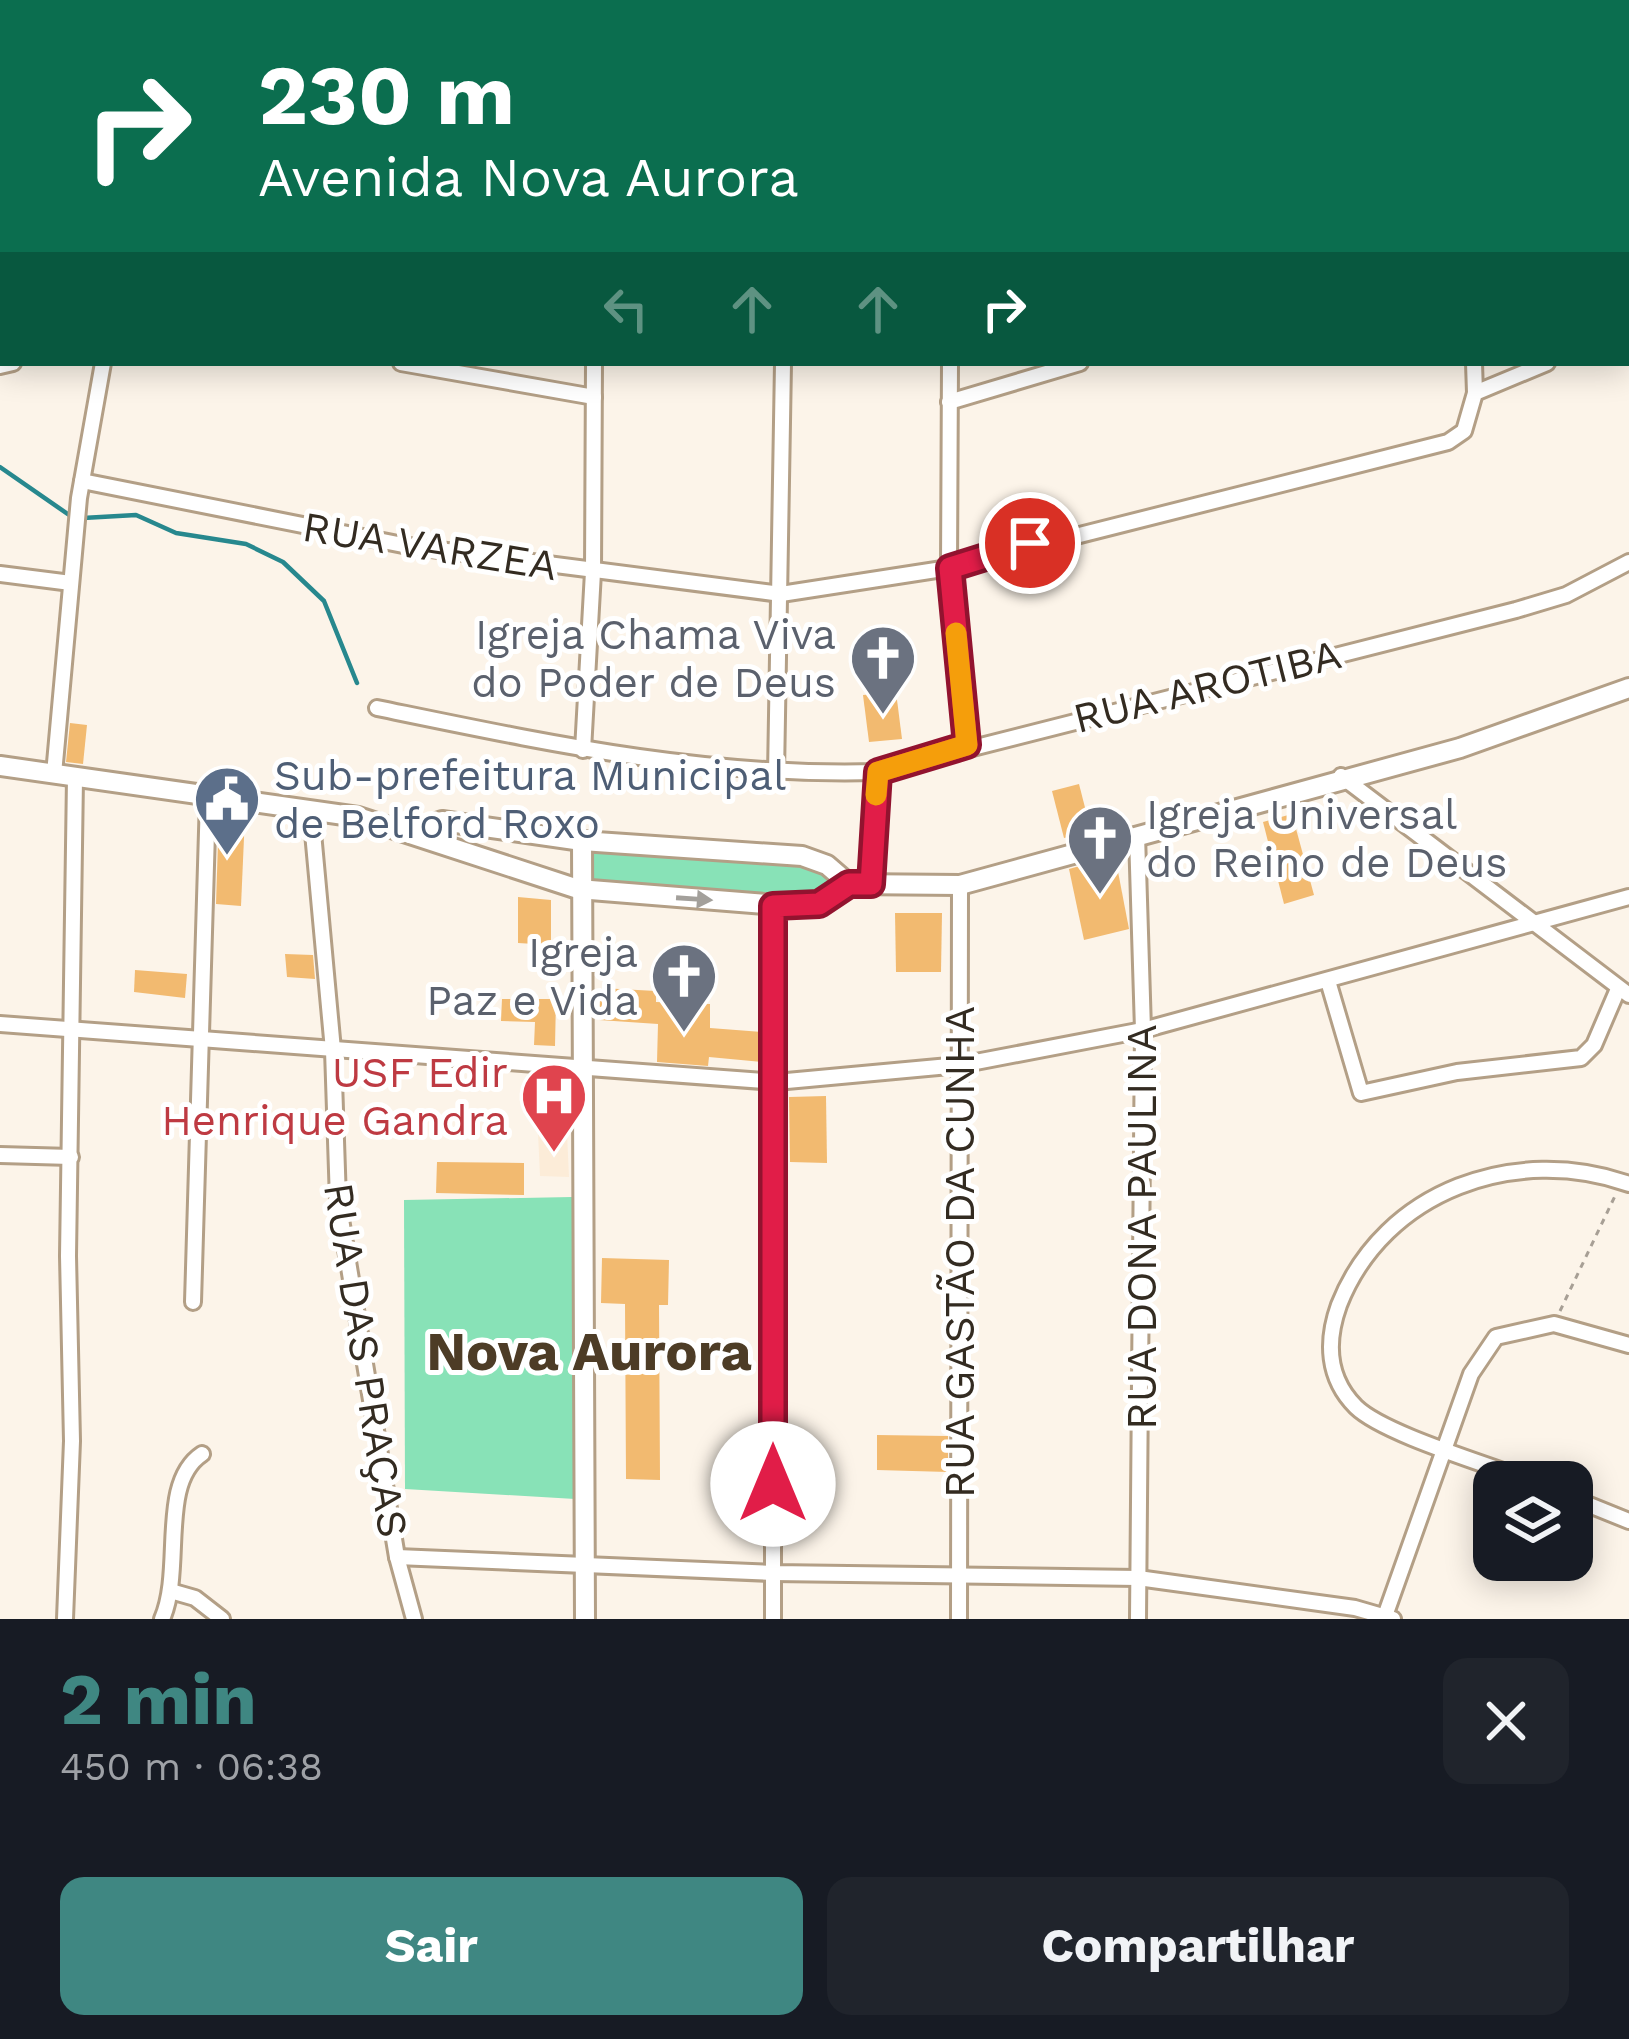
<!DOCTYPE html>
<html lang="pt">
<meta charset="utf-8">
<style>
body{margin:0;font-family:"Work Sans",sans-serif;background:#20242c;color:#f1f3f6;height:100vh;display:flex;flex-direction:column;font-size:45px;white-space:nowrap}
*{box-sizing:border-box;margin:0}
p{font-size:39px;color:#9ea1a6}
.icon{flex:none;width:66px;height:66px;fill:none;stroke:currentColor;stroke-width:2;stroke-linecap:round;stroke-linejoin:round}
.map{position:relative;height:1619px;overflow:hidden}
.side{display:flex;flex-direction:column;background:#171b24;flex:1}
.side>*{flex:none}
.top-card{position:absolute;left:0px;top:0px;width:1629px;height:366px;box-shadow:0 6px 30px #0003;background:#0b6e4f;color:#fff;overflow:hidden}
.tools{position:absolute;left:1473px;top:1461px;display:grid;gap:24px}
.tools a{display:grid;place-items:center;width:120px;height:120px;border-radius:24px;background:#171b24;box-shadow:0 6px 30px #0003;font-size:60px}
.pin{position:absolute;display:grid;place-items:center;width:102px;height:102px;color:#fff;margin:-51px;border:6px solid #fff;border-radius:50%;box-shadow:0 3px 12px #0007}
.me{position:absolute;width:132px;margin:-66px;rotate:0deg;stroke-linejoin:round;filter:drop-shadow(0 0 9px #0008)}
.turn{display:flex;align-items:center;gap:42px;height:252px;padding:0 60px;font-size:54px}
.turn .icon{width:156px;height:156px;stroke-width:2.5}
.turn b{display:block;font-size:84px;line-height:102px}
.lanes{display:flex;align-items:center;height:114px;padding:0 60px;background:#0003;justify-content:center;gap:60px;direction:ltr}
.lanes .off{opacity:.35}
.round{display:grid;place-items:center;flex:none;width:126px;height:126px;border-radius:24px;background:#20242c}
.overview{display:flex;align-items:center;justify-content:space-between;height:204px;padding:0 60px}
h1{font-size:72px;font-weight:700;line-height:90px;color:#3f8782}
.button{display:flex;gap:24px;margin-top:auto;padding:24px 60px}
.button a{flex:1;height:138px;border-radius:24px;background:#3f8782;color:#fff;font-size:48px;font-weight:700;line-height:138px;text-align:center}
.button a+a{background:#20242c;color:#f1f3f6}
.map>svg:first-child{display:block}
</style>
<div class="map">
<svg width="1629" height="1619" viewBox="0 0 1629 1619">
<rect width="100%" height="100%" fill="#fcf4e9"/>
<polygon fill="#fcecd8" points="538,1133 567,1133 569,1177 540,1176"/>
<g fill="#88e2b7">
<polygon points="582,841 785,855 849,884 819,904 578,889"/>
<polygon points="572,1197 575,1499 405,1489 404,1200"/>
</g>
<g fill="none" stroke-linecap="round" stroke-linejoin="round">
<g stroke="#27888e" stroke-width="4.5">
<polyline points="0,467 72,517"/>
<polyline points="83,518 136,515 176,533 246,544 283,562 324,601 357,683"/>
</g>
</g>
<g fill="#f2ba70">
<polygon points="896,692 902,739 869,742 863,695"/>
<polygon points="70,723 87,725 83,764 66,762"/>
<polygon points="1079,784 1091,831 1064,838 1052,791"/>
<polygon points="219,811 245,815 241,906 216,904"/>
<polygon points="1292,814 1314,895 1284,904 1263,822"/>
<polygon points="1115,856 1129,929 1084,940 1069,869"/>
<polygon points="518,897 551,900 551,945 518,943"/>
<polygon points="895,913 942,913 941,972 896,972"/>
<polygon points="285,954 313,955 315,979 287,977"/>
<polygon points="135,970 187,974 185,998 134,992"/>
<polygon points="601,988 656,991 656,1002 710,1004 710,1028 762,1032 762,1062 709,1057 708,1066 657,1062 658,1024 599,1020"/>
<polygon points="502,999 556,999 555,1046 534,1045 535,1022 501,1021"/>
<polygon points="826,1096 827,1163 790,1162 789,1097"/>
<polygon points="437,1162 524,1163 524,1195 436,1193"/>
<polygon points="602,1258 669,1260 668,1305 659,1305 660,1480 626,1479 625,1304 601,1303"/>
<polygon points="877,1435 948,1436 948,1472 877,1470"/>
</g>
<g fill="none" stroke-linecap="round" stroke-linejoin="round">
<g stroke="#b39f86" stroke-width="20">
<g id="street">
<polyline points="499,0 500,3"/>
<polyline points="554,0 570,3"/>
<polyline points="65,3 68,0"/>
<polyline points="767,3 772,0"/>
<polyline points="1086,3 1092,0"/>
<polyline points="1488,3 1488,0"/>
<polyline points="0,65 3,62"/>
<polyline points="1626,168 1629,166"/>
<polyline points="1626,268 1629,268"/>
<polyline points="401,363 594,397"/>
<polyline points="950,363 949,568 967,745"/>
<polyline points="1474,363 1475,393"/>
<polyline points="0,366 13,363"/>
<polyline points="949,402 1080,363"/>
<polyline points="82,481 408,546 781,594 949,568 1448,442 1464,431 1475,393 1547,363"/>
<polyline points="0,574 71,583"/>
<path d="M377,708c171,35 325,69 501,64l638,-162 50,-15 63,-33"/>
<polyline points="583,750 593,572 594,363"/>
<polyline points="54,774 79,498 103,363"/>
<polyline points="776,775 783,363"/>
<polyline points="1341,776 1629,995"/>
<polyline points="311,811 333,1050 338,1201 397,1557 414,1619"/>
<polyline points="1137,835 1143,1030 1138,1619"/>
<polyline points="871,884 878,772"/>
<polyline points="773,906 773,1619"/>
<polyline points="1328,981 1361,1093 1457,1072 1581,1058 1594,1045 1618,989"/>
<polyline points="0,1024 776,1082 960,1065 1143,1030 1629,897"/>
<polyline points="0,1155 71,1157"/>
<polyline points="193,1302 208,798"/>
<path d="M1533,1482c-42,-17 -148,-47 -177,-75 -29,-29 -30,-66 -17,-102 45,-115 177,-161 290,-121"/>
<polyline points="1572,1498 1629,1521"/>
<polyline points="397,1557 773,1573 1138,1578 1355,1608 1393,1619"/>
<polyline points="174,1592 195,1598 222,1619"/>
<polyline points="1385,1616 1471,1374 1496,1337 1554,1324 1629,1345"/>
<polyline points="65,1619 72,1441 68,1256 75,778"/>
<path d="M162,1619c22,-50 -4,-136 40,-165"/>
<polyline points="959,1619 960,885"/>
</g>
</g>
<g stroke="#b39f86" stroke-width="24">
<g id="secondary">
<polyline points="0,766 358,817 578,889 803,907 834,897 849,884 960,885 1460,748 1629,688"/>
<polyline points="413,831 442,821 582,841 802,856 827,865 849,884"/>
<polyline points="582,841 585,1619"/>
</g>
</g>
<polyline stroke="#a79f95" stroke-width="3" stroke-dasharray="6 6" stroke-linecap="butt" points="1560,1311 1615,1196"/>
<use href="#street" stroke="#fff" stroke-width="14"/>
<use href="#secondary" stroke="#fff" stroke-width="18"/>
</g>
<defs><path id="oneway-solid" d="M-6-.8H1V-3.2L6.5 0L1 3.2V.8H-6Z" transform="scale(3)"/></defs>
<use fill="#a3a09b" href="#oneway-solid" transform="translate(694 899) rotate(4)"/>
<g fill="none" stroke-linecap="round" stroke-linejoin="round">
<g stroke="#92132f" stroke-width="30">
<polyline id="route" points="773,1484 773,906 819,904 849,884 871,884 878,772 967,745 950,568 1030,543"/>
</g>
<use href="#route" stroke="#e11d48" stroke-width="21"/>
<polyline stroke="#f59e0b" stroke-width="21" points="876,795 878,772 967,745 956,633"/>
</g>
<defs>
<g id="church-pin" transform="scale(3.45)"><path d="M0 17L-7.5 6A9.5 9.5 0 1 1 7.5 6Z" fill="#6b7280" stroke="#fff"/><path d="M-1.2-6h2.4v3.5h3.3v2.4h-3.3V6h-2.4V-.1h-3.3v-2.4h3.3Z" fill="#fff"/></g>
<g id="civic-pin" transform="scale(3.45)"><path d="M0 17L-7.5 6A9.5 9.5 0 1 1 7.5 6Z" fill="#5c6f8a" stroke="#fff"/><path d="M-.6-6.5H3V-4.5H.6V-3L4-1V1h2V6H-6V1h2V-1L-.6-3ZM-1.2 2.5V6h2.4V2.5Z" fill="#fff"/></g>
<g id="hospital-pin" transform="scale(3.45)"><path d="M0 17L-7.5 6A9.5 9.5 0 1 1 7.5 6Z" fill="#e0444e" stroke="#fff"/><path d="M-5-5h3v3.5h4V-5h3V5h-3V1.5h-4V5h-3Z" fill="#fff"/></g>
</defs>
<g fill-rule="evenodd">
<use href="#church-pin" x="883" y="658"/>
<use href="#civic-pin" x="227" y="799"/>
<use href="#church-pin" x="1100" y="838"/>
<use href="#church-pin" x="684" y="976"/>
<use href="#hospital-pin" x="554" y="1096"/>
</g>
<g text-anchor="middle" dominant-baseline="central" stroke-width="10" stroke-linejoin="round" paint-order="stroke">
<g font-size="42" fill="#332b21" stroke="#fff">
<text transform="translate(430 546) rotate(9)">RUA VARZEA</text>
<text transform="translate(1207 686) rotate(-14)">RUA AROTIBA</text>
<text transform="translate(1141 1227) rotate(-90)">RUA DONA PAULINA</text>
<text transform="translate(959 1252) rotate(-90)">RUA GASTÃO DA CUNHA</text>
<text transform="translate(366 1360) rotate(81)">RUA DAS PRAÇAS</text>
</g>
<g font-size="42" fill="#5b616d" stroke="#fff" text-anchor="end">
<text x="836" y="634">Igreja Chama Viva<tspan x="836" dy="48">do Poder de Deus</tspan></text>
<text x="1146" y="814" text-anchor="start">Igreja Universal<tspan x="1146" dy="48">do Reino de Deus</tspan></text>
<text x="638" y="952">Igreja<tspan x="638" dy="48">Paz e Vida</tspan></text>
</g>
<g font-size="42" fill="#4e5e75" stroke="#fff" text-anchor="start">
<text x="274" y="775">Sub-prefeitura Municipal<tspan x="274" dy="48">de Belford Roxo</tspan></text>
</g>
<g font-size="42" fill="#be3a42" stroke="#fff" text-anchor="end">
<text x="508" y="1072">USF Edir<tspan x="508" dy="48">Henrique Gandra</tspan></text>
</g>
<g font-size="54" font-weight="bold" fill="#4d3c26" stroke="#fff">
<text x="589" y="1351">Nova Aurora</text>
</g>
</g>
</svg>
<div class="tools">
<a><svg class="icon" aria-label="layers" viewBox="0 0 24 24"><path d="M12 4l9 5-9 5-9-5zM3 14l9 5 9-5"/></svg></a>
</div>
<div class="pin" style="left:1030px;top:543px;background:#d93025"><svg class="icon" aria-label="arrive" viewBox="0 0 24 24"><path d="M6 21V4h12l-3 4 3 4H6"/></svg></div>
<svg class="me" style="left:773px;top:1484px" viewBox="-20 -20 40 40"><circle r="19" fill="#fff"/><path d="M0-13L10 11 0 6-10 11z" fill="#e11d48"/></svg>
<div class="top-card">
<div class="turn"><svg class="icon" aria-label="right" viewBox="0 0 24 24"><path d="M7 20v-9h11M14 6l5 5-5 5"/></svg><div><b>230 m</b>Avenida Nova Aurora</div></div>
<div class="lanes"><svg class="icon off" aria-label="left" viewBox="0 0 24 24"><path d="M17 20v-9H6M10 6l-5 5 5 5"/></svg><svg class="icon off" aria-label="ahead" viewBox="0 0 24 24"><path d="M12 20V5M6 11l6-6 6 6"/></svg><svg class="icon off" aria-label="ahead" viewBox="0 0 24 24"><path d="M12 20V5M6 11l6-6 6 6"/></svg><svg class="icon" aria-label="right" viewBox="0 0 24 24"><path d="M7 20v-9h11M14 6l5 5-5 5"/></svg></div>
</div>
</div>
<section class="side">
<div class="overview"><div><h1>2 min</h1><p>450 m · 06:38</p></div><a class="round"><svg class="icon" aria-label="close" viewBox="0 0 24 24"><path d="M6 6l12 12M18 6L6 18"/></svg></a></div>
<div class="button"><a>Sair</a><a>Compartilhar</a></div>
</section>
